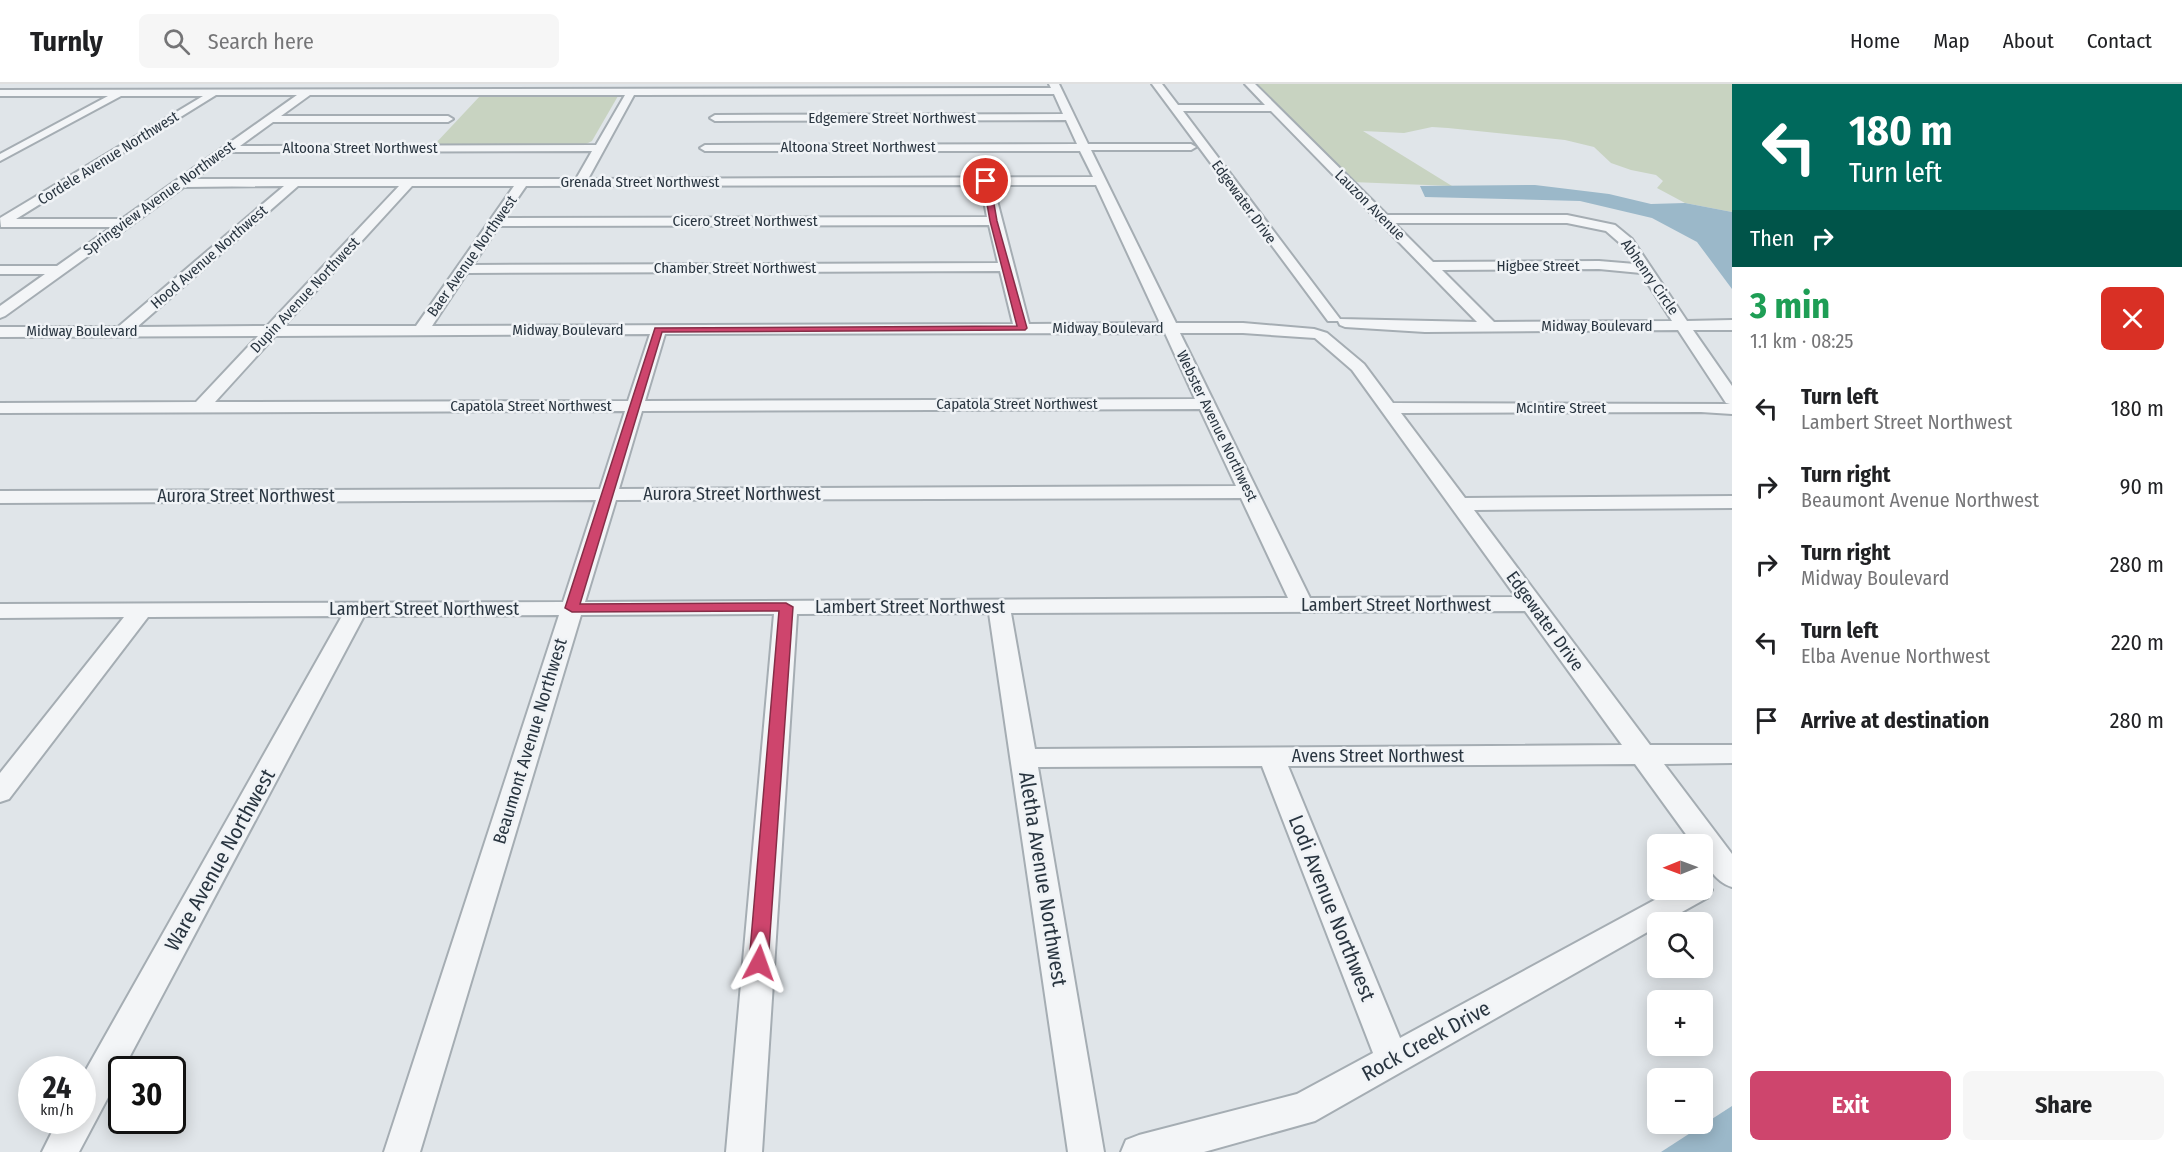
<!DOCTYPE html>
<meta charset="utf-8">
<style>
body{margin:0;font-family:"Fira Sans Condensed",sans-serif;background:#f6f6f6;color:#202124;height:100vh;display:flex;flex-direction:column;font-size:22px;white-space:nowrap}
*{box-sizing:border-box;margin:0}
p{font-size:20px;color:#757577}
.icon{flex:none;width:33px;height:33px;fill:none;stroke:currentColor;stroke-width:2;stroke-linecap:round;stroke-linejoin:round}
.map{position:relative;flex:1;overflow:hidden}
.details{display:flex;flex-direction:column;background:#fff;width:450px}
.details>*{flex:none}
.guide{background:#00695c;color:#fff;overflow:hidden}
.needle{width:39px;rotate:269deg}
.fabs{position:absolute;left:1647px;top:750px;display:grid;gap:12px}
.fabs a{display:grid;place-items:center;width:66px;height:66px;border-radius:9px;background:#fff;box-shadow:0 3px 15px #0003;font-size:30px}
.speed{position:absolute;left:18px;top:972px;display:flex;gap:12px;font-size:30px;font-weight:700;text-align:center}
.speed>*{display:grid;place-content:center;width:78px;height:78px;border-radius:50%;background:#fff;box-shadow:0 3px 15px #0003;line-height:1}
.speed small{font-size:15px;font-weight:400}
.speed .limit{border:3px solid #111;border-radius:9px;background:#fff;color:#111}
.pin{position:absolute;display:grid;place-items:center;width:51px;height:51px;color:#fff;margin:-26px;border:3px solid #fff;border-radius:50%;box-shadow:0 2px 6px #0007}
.me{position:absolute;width:66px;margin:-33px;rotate:4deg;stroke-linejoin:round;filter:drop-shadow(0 0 4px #0008)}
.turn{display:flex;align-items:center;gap:21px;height:126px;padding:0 18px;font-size:27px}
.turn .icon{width:78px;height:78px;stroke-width:2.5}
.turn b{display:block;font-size:42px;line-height:51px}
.then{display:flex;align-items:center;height:57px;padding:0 18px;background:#0003;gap:12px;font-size:22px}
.round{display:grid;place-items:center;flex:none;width:63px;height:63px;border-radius:9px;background:#f6f6f6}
.summary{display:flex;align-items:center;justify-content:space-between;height:102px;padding:0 18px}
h1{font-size:36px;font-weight:700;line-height:45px;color:#1e9e55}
.button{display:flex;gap:12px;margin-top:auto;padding:12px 18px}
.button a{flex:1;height:69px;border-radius:9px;background:#ce456d;color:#fff;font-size:24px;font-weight:700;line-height:69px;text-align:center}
.button a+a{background:#f6f6f6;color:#202124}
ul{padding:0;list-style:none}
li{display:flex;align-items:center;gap:18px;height:78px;padding:0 18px}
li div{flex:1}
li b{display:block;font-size:22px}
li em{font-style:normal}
header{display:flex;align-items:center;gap:36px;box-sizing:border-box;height:84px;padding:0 30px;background:#fff;border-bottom:2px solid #e0e0e0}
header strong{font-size:28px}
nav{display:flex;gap:33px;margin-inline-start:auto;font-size:21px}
.search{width:420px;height:54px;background:#f6f6f6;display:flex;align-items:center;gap:15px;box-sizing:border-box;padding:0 21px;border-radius:9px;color:#757577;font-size:22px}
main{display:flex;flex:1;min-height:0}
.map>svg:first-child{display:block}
</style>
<header>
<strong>Turnly</strong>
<div class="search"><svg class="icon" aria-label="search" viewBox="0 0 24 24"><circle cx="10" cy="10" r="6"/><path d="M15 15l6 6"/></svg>Search here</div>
<nav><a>Home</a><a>Map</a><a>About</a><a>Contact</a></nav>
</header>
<main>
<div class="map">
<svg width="1732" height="1068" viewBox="0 0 1732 1068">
<rect width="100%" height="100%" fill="#e0e5e9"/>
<g fill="#c8d3c1">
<polygon points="1255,0 1732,0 1732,128 1685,119 1657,104 1663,97 1656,91 1631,86 1611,79 1594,63 1565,56 1448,44 1432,43 1404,49 1363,47 1452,102 1352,98"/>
<polygon points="614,11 618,12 592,57 586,60 442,62 435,60 480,12"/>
</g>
<g fill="#9bb8c9">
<polygon points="1535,101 1609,110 1651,120 1685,119 1732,128 1732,205 1697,158 1652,134 1580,117 1425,113 1420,102"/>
<polygon points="1732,1022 1732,1068 1661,1068"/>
</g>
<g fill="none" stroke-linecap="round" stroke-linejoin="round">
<g stroke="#a5adb3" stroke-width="4">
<path id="minor" d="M1049,0h10l29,60h103l5,3 -5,3h-100l85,173h67l71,6 13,4 37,31 29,39 337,1 -4,-1 -48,-73 -253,2 -80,-5 -5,-2 -2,-4h-10l-176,-237h10l16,21h87l-20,-21h10l132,131h180l48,10 17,14 55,82 45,-1v10h-39l39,56v28l-31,-2 -300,1 64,85 267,-2v12l-258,2 176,235h82v18l-68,1 68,90v33c-17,-5 -30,-25 -30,-43h-9l-58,-80 -347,2 112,272 273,-148h29v-10l5,2 5,8 -5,8 -43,24h-6v4l-343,195 -111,31h-83l5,-12 13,-5 158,-41 76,-41 -111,-287 -224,1 66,385h-36l-79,-539 -192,1 -35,538h-36l48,-538 -193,1 -161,537h-36l175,-537 -195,1 -285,536h-37l16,-32h24v-43l260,-461 -194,1 -139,182 -9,3v-29l124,-156 -124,1v-14l563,-2 33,-102 -596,3v-12l600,-2 25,-78 -625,2v-10l196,-1 62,-66 -258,1v-10h118l166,-141 -100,1 -179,129 -5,2v-12l45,-32h-45v-8h57l55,-39h-111l-1,-9 203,-122h-82l-121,65v-7l108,-58h-108v-6l1051,-2zM1054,10l9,20 -348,1 -5,3 5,3 351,-1 11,24 -372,1 -5,3 5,3h375l13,26 -505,2 46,-84zM216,11h81l-175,124h-106zM310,11h315l-29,50 -356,1 33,-24h175l5,-3 -5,-3h-167zM1183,27h88l206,211 -137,-3zM592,67l-16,28h-382l37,-27zM981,101l6,32 -483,1 22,-32zM993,101h103l64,138 -131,1zM298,102h101l-132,140 -130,1zM412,102h102l-98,140h-132zM1394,139h173l39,8 16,14 13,19 -36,-3 -166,1zM989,141l9,38 -525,2 26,-39zM1599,185l42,4 31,48 -178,1 -52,-52zM1000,187l13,53 -581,2 35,-53zM1165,249l30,66 -550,2 20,-67zM1180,249h63l72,5 37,32 164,227 -206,1zM650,250l-22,67 -413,1 60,-66zM1200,325l36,77 -617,3 23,-78zM1241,414l47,100 -703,4 31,-102zM1525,527l97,134 -587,4 -24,-136z"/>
</g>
<use href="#minor" fill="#f3f5f7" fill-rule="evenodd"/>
</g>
<polygon fill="#ce456d" stroke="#862d47" stroke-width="1.5" points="986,95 990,97 997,137 1027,244 1025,246 662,248 580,520 786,519 793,523 768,879 765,884 759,886 752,884 749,879 779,527 572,528 565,524 655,244 1017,242 990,137 983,97"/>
<g text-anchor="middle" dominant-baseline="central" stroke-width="5" stroke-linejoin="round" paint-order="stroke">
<g font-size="15" fill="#293540" stroke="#f0f3f6">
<text x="892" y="34">Edgemere Street Northwest</text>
<text x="858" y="63">Altoona Street Northwest</text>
<text x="360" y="64">Altoona Street Northwest</text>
<text transform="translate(108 74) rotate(-32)">Cordele Avenue Northwest</text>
<text x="640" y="98">Grenada Street Northwest</text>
<text transform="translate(159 114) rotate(-36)">Springview Avenue Northwest</text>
<text transform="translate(1244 118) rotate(54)">Edgewater Drive</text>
<text transform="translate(1370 121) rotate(45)">Lauzon Avenue</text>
<text x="745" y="137">Cicero Street Northwest</text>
<text transform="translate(472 172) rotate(-55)">Baer Avenue Northwest</text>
<text transform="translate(209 173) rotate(-41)">Hood Avenue Northwest</text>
<text x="1538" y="182">Higbee Street</text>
<text x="735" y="184">Chamber Street Northwest</text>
<text transform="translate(1650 193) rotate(55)">Abhenry Circle</text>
<text transform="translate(305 211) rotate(-47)">Dupin Avenue Northwest</text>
<text x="1597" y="242">Midway Boulevard</text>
<text x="1108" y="244">Midway Boulevard</text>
<text x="568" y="246">Midway Boulevard</text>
<text x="82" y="247">Midway Boulevard</text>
<text x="1017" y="320">Capatola Street Northwest</text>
<text x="531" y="322">Capatola Street Northwest</text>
<text x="1561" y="324">McIntire Street</text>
<text transform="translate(1217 342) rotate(64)">Webster Avenue Northwest</text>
</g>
<g font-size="18" fill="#293540" stroke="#f0f3f6">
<text x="732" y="410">Aurora Street Northwest</text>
<text x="246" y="412">Aurora Street Northwest</text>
<text x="1396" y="521">Lambert Street Northwest</text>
<text x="910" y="523">Lambert Street Northwest</text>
<text x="424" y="525">Lambert Street Northwest</text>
<text transform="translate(1545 537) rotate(54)">Edgewater Drive</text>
<text transform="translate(530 657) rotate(-73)">Beaumont Avenue Northwest</text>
<text x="1378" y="672">Avens Street Northwest</text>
</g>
<g font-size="21" fill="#293540" stroke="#f0f3f6">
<text transform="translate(220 776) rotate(-61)">Ware Avenue Northwest</text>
<text transform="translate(1043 795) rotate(81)">Aletha Avenue Northwest</text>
<text transform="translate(1332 824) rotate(68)">Lodi Avenue Northwest</text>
<text transform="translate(1426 957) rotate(-29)">Rock Creek Drive</text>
</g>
</g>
</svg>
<div class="fabs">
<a><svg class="needle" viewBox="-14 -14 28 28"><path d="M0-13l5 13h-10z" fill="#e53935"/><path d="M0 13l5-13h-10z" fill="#757577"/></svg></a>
<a><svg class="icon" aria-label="search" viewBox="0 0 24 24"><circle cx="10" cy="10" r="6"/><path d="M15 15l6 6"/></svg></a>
<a>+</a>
<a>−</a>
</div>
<div class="speed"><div>24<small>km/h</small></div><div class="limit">30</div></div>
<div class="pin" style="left:986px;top:97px;background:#d93025"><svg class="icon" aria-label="arrive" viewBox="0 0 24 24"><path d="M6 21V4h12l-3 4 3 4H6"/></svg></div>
<svg class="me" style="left:759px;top:879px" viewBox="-20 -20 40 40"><path d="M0-17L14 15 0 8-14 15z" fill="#ce456d" stroke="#fff" stroke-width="4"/></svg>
</div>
<section class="details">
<div class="guide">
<div class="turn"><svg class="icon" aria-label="left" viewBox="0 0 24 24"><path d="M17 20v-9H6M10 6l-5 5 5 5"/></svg><div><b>180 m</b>Turn left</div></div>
<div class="then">Then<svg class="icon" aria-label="right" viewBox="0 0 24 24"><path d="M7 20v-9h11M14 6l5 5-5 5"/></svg></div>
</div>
<div class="summary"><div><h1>3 min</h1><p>1.1 km · 08:25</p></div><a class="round" style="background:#d93025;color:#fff"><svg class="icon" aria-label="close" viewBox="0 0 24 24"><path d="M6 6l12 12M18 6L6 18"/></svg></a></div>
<ul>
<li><svg class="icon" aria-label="left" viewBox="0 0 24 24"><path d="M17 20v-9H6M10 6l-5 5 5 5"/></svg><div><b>Turn left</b><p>Lambert Street Northwest</p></div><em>180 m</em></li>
<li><svg class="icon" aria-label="right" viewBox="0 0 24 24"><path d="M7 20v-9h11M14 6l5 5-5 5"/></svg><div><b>Turn right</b><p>Beaumont Avenue Northwest</p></div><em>90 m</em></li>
<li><svg class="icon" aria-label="right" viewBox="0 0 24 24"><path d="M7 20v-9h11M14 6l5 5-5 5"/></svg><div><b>Turn right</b><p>Midway Boulevard</p></div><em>280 m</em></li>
<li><svg class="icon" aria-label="left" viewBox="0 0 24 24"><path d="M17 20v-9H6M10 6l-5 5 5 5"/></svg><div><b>Turn left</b><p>Elba Avenue Northwest</p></div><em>220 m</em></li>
<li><svg class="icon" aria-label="arrive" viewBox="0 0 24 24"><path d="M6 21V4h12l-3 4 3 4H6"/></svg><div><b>Arrive at destination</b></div><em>280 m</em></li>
</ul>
<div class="button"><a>Exit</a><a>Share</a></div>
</section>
</main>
